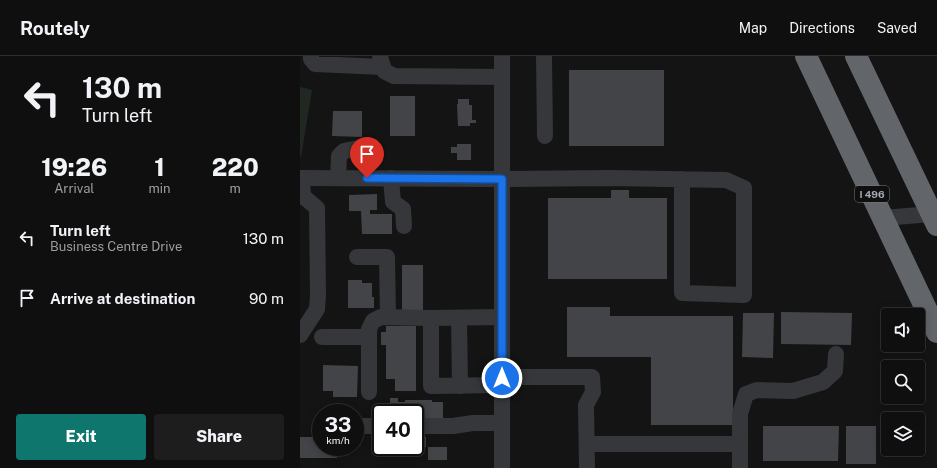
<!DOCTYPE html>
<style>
body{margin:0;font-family:"Public Sans",sans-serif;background:#1d1d1e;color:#f1f3f6;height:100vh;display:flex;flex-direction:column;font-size:15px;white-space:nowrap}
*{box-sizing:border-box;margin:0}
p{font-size:13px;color:#9b9c9f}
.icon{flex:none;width:22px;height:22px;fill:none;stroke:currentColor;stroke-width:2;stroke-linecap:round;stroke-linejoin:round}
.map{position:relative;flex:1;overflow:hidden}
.side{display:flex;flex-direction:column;background:#0f0f10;width:300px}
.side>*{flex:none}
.banner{background:#0f0f10;color:#f1f3f6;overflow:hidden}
.controls{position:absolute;left:581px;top:252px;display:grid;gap:8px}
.controls a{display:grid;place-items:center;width:44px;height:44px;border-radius:4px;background:#0f0f10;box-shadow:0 2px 10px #0003,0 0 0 1px #2f2f30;font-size:20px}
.speed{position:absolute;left:12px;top:348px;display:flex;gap:8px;font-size:20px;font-weight:700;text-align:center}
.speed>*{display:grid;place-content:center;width:52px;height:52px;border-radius:50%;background:#0f0f10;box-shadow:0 2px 10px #0003,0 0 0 1px #2f2f30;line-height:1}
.speed small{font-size:10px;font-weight:400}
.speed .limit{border:2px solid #111;border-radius:6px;background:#fff;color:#111}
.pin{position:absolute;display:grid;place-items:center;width:34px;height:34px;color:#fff;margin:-41px -17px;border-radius:50% 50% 50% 0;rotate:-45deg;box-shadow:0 0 4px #0007}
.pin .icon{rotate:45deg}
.me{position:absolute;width:44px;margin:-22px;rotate:0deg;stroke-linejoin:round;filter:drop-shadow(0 0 3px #0008)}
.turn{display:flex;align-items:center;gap:14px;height:84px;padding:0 16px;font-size:18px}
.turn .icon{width:52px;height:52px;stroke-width:2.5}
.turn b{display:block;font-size:28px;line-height:34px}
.eta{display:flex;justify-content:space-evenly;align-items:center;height:68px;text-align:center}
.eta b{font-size:24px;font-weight:800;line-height:28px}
.cta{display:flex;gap:8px;margin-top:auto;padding:8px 16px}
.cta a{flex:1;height:46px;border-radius:4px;background:#0f766e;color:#fff;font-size:16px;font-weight:800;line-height:46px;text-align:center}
.cta a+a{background:#1d1d1e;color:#f1f3f6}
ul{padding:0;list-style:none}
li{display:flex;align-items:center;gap:12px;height:60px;padding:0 16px}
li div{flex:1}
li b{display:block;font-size:15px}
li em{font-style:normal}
header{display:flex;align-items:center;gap:24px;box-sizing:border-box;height:56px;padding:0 20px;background:#0f0f10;border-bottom:1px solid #2f2f30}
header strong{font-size:19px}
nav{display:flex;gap:22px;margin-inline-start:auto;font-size:14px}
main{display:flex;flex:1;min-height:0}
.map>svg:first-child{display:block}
</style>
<header>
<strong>Routely</strong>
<nav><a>Map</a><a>Directions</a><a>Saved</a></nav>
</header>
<main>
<section class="side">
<div class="banner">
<div class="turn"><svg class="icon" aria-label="left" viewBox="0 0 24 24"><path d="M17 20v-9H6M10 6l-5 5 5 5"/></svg><div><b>130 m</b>Turn left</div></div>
</div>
<div class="eta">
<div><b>19:26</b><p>Arrival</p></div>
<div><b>1</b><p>min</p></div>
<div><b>220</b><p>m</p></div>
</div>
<ul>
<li><svg class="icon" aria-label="left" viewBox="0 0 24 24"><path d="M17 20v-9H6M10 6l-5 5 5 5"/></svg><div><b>Turn left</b><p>Business Centre Drive</p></div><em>130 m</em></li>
<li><svg class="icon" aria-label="arrive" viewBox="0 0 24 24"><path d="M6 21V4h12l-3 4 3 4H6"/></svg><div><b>Arrive at destination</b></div><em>90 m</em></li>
</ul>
<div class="cta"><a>Exit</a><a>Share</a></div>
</section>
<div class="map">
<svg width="637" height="412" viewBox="0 0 637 412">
<rect width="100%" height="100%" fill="#141415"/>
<polygon fill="#212821" points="0,31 12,34 1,101 0,101"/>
<g fill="#434448">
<rect x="269" y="14" width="95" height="76"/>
<rect x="90" y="40" width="25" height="40"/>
<polygon points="158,43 169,43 169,49 172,49 172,64 176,64 176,67 170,67 170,70 158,70 157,48 158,48"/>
<polygon points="33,55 62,55 62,81 32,80"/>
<polygon points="157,88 171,88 171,104 157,104 157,97 151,97 151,91 157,91"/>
<polygon points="311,134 329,134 329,142 367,142 367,223 248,223 248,142 311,142"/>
<polygon points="77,138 77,154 70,154 70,158 92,158 92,178 62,178 61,155 49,155 49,139"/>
<rect x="102" y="209" width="21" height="47"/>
<polygon points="48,224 62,224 62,227 72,227 72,241 74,241 74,252 48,252"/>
<polygon points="267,251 310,251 310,260 433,260 433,369 351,369 351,301 267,301"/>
<polygon points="481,256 552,257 551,289 481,288"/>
<polygon points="443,257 474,257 473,302 442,301"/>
<polygon points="86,270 116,270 116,335 95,335 95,323 86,323 86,289 81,289 81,276 86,276"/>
<polygon points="23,309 58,310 57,341 33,341 33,335 23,335"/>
<polygon points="90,342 98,342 98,346 105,346 105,344 132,344 132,346 143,346 143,363 115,363 115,357 90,357"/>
<polygon points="463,370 539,370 538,405 463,405"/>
<rect x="546" y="370" width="30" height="38"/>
<polygon points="0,381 21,381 21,391 37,391 37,402 0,402"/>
<rect x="116" y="381" width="10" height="10"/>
<rect x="96" y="391" width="10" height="5"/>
<rect x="128" y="391" width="19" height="13"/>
</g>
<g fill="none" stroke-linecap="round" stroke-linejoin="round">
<g stroke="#36373a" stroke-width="16">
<polyline points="11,0 11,3 15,8 83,11"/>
<polyline points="80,0 84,15 94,20 202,21"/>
<polyline points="244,0 245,80"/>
<polyline points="0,122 202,123 310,122 426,124 444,132 444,239 382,237 382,123"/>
<polyline points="38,122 39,100 44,95 68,90"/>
<polyline points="91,122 93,146 103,153 104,170"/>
<polyline points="583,162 632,158"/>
<polyline points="57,201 87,201 88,261"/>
<polyline points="159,262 160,330"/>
<polyline points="0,279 17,253 18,239 17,152 3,140 2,122"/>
<polyline points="22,281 69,281"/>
<polyline points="202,321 292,321 293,336 286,349 287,412"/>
<polyline points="202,329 131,330 131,262 202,261"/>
<polyline points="69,336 69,273 73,265 81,261 131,262"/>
<polyline points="64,370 81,370"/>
<polyline points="115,370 153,370 173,367 202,367"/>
<polyline points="287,388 440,388 440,358 446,338 457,334 493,335 523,326 535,315 536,298"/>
<polyline points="202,412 202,0"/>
<polyline points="440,412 440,388"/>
</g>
<g stroke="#62656a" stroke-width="22">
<polyline points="506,0 637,276"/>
<polyline points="556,0 637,169"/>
</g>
</g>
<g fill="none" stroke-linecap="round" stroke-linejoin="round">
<g stroke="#114b97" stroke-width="10">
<polyline id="route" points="67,122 202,123 202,322"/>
</g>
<use href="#route" stroke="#1a73e8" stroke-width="7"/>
</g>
<g text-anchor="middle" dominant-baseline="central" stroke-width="3" stroke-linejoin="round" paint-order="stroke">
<rect fill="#0f0f10" stroke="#7a7d83" stroke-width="1" x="555" y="130" width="34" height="16" rx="3"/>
<g font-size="10" font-weight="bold" fill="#a8acb4">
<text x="572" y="138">I 496</text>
</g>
</g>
</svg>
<div class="controls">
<a><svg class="icon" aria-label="sound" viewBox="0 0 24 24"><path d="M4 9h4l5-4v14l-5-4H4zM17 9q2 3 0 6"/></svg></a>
<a><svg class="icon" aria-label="search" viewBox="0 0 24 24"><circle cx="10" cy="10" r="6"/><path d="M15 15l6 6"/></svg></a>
<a><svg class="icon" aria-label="layers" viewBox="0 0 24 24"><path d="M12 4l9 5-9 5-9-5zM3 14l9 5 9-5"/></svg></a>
</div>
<div class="speed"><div>33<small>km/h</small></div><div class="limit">40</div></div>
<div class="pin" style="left:67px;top:122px;background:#d93025"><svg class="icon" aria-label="arrive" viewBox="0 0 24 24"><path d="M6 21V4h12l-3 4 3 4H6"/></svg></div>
<svg class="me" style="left:202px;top:322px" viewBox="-20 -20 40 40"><circle r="17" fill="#1a73e8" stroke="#fff" stroke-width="3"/><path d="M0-11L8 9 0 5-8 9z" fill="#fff"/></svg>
</div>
</main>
